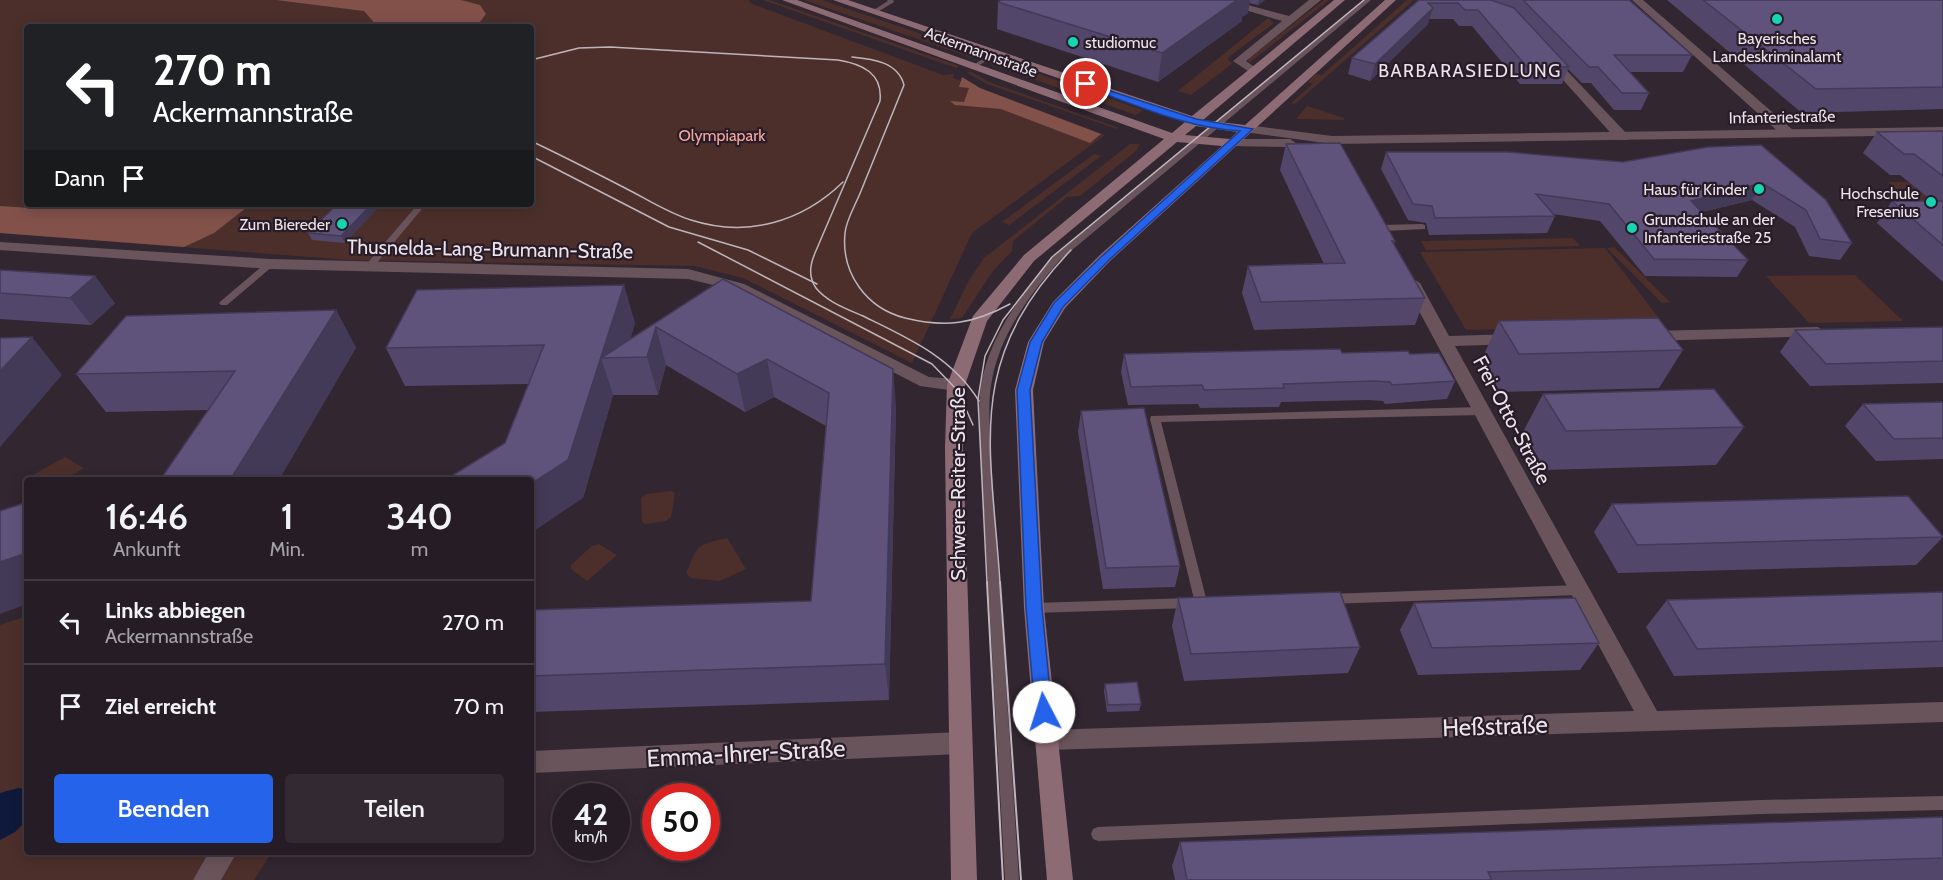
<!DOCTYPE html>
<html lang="de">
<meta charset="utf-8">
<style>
body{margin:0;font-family:Cabin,sans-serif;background:#322932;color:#f1f3f6;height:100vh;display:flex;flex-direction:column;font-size:22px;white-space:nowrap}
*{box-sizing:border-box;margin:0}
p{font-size:20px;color:#a4a1a7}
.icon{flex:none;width:33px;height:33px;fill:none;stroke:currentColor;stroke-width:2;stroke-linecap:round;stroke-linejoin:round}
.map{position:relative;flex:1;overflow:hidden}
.panel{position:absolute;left:24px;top:477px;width:510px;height:378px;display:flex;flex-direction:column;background:#261c25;border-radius:6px;box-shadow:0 3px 15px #0003,0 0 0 2px #423a42}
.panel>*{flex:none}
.hud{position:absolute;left:24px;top:24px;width:510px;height:183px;border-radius:6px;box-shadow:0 3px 15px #0003,0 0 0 2px #423a42;background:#202124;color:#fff;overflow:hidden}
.speed{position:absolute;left:552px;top:783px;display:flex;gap:12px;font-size:30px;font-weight:700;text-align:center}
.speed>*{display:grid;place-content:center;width:78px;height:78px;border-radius:50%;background:#261c25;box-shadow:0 3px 15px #0003,0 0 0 2px #423a42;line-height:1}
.speed small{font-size:15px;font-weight:400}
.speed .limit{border:9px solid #d22;background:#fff;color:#111}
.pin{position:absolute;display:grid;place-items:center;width:51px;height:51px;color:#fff;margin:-26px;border:3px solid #fff;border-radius:50%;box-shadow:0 2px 6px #0007}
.me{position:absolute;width:66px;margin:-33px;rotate:355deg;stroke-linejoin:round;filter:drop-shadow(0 0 4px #0008)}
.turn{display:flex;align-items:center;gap:21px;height:126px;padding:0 30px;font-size:27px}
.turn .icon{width:78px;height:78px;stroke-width:2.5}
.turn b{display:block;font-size:42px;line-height:51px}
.then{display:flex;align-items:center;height:57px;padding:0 30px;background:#0003;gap:12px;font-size:22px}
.eta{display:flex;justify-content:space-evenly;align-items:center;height:102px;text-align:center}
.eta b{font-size:36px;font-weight:600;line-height:42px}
.primary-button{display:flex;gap:12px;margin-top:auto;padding:12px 30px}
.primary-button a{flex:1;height:69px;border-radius:6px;background:#2563eb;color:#fff;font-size:24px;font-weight:600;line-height:69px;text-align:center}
.primary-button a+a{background:#322932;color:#f1f3f6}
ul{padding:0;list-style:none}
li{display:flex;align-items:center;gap:18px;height:84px;padding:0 30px;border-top:2px solid #423a42}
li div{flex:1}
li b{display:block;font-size:22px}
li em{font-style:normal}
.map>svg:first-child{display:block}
</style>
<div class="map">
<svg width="1943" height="880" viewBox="0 0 1943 880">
<rect width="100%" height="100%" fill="#322631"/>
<g fill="#4c2f2a" fill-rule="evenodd">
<path d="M0,0h749l1,3 193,72 11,-1 -1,4 152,57 -133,98 -60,130 -169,-85 -49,-12 -345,-6 -349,-27zM27,27h504v177h-504z"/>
<polygon points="763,0 770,0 959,66 956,68"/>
<polygon points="804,0 822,0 980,54 973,58"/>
<polygon points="1324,0 1329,0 1249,63 1248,59"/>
<polygon points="1407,0 1414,0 1295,104 1291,103 1313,84 1308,82 1316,74 1322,75"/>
<polygon points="1268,18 1274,23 1230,56 1228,59 1232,64 1191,95 1178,91"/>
<polygon points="992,58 1143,110 1136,115 985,62"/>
<polygon points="970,71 989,82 1119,128 1117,129 987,84 967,73"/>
<polygon points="1307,106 1344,118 1345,120 1296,119"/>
<polygon points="1130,144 1140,144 1136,151 1080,196 1067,197 1013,241 1012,251 993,271 962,318 950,319 969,280 984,258"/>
<polygon points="1094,154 1101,156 1009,225 1002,222"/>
<polygon points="1888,182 1908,182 1943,210 1943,229"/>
<polygon points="1573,238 1580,246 1426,250 1421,241"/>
<polygon points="1615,247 1615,248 1670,302 1662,303 1607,248"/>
<polygon points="1605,248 1665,326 1466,330 1420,252"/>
<polygon points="1855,275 1903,321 1809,323 1766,276"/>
<path d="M65,457l19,11c-15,10 -35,19 -53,8z"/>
<polygon points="672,491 675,494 671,517 666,521 645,524 642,521 641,498 646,494"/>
<path d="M727,538l19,31 -26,12 -29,-3 -5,-5c13,-29 10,-28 41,-35z"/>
<polygon points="599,544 617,555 587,581 571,569 571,565 592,546"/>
<polygon points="27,616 27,852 272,852 254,880 0,880 0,625"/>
</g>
<g fill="#82514a">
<polygon points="276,0 461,0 480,5 486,14 476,27 378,27 364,11"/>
<polygon points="962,77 980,88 1101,134 1090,143 1001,109 955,105 950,101 964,102 969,88 959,87"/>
<polygon points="55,204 251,204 214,233 184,247 0,233 0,206 31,208"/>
</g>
<polygon fill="#0e193b" points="18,788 27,789 27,820 15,832 0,840 0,793"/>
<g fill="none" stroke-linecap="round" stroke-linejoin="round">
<g fill="#6a545b" fill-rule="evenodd">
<polygon points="887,0 893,0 894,2 876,13 872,13 872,11 888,1"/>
<path d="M1364,0h7l-312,261c-31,36 -61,76 -68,125 -3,18 -1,38 -1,56l29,438h-14l-25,-438c0,-18 -2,-38 1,-56 8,-50 40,-91 72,-129z"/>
<polygon points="995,51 998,53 997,54 975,68 970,67"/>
<polygon points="418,204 426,204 371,270 365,270 365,266"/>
<polygon points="1422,224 1425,225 1425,229 1383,231 1379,228 1383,225"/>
<polygon points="270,261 273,262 273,266 227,305 221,305 219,303 221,301 267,262"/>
<polygon points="1481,407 1486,411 1481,415 1161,422 1206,598 1212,600 1214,603 1212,606 1201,608 1196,604 1190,608 1034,613 1030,612 1028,608 1030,604 1034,603 1190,598 1194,599 1150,419 1151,416"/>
<polygon points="1579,585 1583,587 1585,590 1583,593 1579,595 1328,604 1324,602 1322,599 1324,596 1328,594"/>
<polygon points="1943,796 1943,810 1762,814 1098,841 1093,839 1091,834 1093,829 1098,827 1762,800"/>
</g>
<g fill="#6a545b" fill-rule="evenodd">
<polygon points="1212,0 1229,0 1289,16 1309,0 1321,0 1246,61 1260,71 1254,75 1233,61 1282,21"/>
<polygon points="1632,0 1643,0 1793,130 1793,136 1783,136"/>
<polygon points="1546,57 1554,57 1627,134 1627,140 1617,140 1546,61"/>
<polygon points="0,242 270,259 688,269 744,284 929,377 956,379 965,385 956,391 920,386 734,290 688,279 270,269 0,250"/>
<polygon points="1412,278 1420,283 1449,336 1515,334 1523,339 1515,344 1455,346 1657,711 1943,702 1943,722 1047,750 1039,747 1035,740 1039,733 1047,730 1634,711 1404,283"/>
<polygon points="1818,327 1826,332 1824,336 1648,341 1640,336 1648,331"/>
<polygon points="960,732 968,736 972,743 968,750 960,754 531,773 531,751"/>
<polygon points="209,852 237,852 221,880 193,880"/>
</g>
<g fill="#6a545b" fill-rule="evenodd">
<polygon points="1248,125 1332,136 1943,127 1943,135 1332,144 1244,132 1242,129"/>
<polygon points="1235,139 1290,139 1296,143 1290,147 1230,146 1230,140"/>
</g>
<path fill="#8d6b75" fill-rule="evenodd" d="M782,0h15l375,133 13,-11 -352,-122h15l344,116 142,-116h11l-142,120 42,5 140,-125h11l-286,261 -45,47 -21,34 -11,48 11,218 29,272h-26l-23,-272 -9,-218 13,-48 25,-40 47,-47 122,-109 -45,-4 -143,119 -47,60 -22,64 -2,62 14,433h-26l-6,-433 2,-62 26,-69 51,-61 140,-116zM1196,126l41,6 -7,7 -45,-4z"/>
<g stroke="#beb5bd" stroke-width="1.5">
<path d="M852,57c21,2 46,5 52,28 -14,35 -29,71 -43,106 -5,13 -15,29 -16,42 -4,40 21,75 60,85 41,10 68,6 105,-14"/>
<path d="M531,60l48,-12 31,-1 228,13c24,4 45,13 42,41l-65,152c-5,12 -7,23 1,35 11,14 31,21 47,28 45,22 89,41 116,85"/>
<path d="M531,141c32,15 63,31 94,47 22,11 43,25 66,32 56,18 111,2 152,-38"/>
<polyline points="531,156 669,227 748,250 817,284"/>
<polyline points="698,242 932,364 958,391 973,425"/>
<polyline points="987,583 978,399 985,356 1003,320 1052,257 1364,0"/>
<path d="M1000,583c-9,-140 -36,-221 71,-333"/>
</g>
<g stroke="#beb5bd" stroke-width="2">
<polyline points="987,582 1003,880"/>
<polyline points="1000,582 1021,880"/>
</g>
</g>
<g fill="#52476b">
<polygon points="1001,0 1265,0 1258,5 1249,3 1248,13 1242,17 1242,21 1158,82 997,29 998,2"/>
<polygon points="1419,0 1629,0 1692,55 1683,72 1629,72 1649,93 1641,110 1614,110 1591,83 1582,83 1568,69 1562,84 1520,84 1472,26 1459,26 1453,19 1429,19 1428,24 1370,81 1348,74 1352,58"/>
<polygon points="1667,0 1943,0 1943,109 1802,113"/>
<polygon points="1943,131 1943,282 1877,223 1892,201 1932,201 1900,175 1890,175 1863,153 1877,132"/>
<polygon points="1286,144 1395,241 1394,244 1425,298 1415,325 1254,330 1242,293 1248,266 1324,264 1280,170"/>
<polygon points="1761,145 1852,243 1840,260 1809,256 1795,227 1752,200 1702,212 1748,260 1737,277 1645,276 1600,221 1553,214 1555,216 1547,233 1429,235 1426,223 1408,220 1381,169 1386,152 1623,162"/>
<polygon points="337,204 345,243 312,240 308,233"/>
<polygon points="0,270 115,303 91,325 0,319"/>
<polygon points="723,279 896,407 889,700 531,712 531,610 811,601 826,426 774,397 745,412 666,365 658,395 613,395 583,498 505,443 529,384 405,386 386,348 635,323 630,339"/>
<polygon points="336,310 356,348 208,410 106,412 76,374"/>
<polygon points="1499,321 1683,350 1659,388 1500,392 1482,359"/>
<polygon points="1943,327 1943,383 1810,386 1780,352 1795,330"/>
<polygon points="1342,353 1410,354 1455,381 1447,399 1385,404 1383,401 1368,400 1281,402 1279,407 1200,408 1198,404 1128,405 1121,372 1124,354"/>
<polygon points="1543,394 1744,427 1716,465 1545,470 1523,432"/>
<polygon points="1943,402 1943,459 1876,461 1845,426 1863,404"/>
<polygon points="1081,411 1180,566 1175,587 1103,589 1078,432"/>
<polygon points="1612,504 1943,536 1943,537 1916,565 1618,573 1594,532"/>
<polygon points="1943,592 1943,667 1674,676 1646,627 1667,600"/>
<polygon points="1178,598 1360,647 1348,673 1184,681 1172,626"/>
<polygon points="1414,603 1599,643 1580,670 1418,675 1400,630"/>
<polygon points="1105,684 1141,704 1139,711 1107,712 1104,691"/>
<polygon points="1943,817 1943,880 1175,880 1172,866 1180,842"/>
</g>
<g fill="#423a57">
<polygon points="1237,0 1250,0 1248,13 1242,17 1242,21 1158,82 1162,53"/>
<polygon points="1259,0 1265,0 1258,5"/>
<polygon points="1433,8 1428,24 1370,81 1375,64"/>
<polygon points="1762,183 1752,200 1682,217 1691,201"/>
<polygon points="372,204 382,204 345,243 341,236"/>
<polygon points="95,276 115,303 91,325 70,298"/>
<polygon points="624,285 635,323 625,358 601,358 613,395 583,498 531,533 531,484"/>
<polygon points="336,310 356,348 279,480 230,480"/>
<polygon points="656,327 666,365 658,395 647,357"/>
<polygon points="32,337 62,375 0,447 0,371"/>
<polygon points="767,359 774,397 745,412 737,374"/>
<polygon points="893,369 896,407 889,700 885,664"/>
<polygon points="27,553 27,604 0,614 0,562"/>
</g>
<g fill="#5f537c" stroke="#423a57" stroke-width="1.5">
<polygon points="1001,0 1237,0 1162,53 998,2"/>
<polygon points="1419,0 1491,0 1514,8 1569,67 1527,67 1478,10 1465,10 1458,3 1428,3 1433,8 1375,64 1352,58"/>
<polygon points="1523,0 1629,0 1692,55 1614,55 1649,93 1622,93 1598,67 1589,67 1524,1"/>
<polygon points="1703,0 1943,0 1943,87 1816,89"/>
<polygon points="1943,131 1943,176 1914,154 1904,154 1877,132"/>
<polygon points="1340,143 1395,241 1392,241 1425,298 1261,302 1248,266 1345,263 1286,144"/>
<polygon points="1761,145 1826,200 1852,243 1820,239 1806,210 1762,183 1691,201 1748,260 1654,259 1609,204 1536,194 1555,216 1435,218 1432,206 1413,204 1386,152 1508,152 1623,162 1708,147"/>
<polygon points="1892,201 1943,201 1943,245"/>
<polygon points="337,204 372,204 341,236 308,233"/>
<polygon points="0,270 95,276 70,298 0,293"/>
<polygon points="723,279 893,369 885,664 531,676 531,610 811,601 829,393 767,359 737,374 656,327 647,357 601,358"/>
<polygon points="624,285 568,460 531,484 531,480 445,480 505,443 544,345 386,348 417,290"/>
<polygon points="336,310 230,480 160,480 235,371 76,374 126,316"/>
<polygon points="1658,318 1683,350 1519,354 1499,321"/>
<polygon points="1943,327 1943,361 1826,364 1795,330"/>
<polygon points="32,337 0,371 0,338"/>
<polygon points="1340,349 1342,353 1408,351 1410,354 1439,353 1455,381 1392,385 1390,382 1374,381 1283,384 1284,388 1204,390 1202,385 1131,387 1124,354"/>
<polygon points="1714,389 1744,427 1566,431 1543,394"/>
<polygon points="1943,402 1943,438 1894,439 1863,404"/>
<polygon points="1144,408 1180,566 1106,568 1081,411"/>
<polygon points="1908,496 1943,537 1637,545 1612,504"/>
<polygon points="27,502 27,553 0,562 0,511"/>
<polygon points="1340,592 1360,647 1191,654 1178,598"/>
<polygon points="1943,592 1943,641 1697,649 1667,600"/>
<polygon points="1575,598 1599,643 1432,648 1414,603"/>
<polygon points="1137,682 1141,704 1108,705 1105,684"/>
<polygon points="1943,817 1943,858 1488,872 1492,880 1187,880 1180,842"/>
</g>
<path fill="#2563eb" stroke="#184099" stroke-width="1.5" d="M1083,82l113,37 57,10 -144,131 -46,47 -21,35 -12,48 12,218 10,104 -2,5 -6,2 -6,-2 -3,-5 -9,-104 -9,-218 13,-48 24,-39 48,-47 138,-125c-55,-3 -106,-27 -157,-45z"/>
<g fill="#17d5b2" stroke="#281c28" stroke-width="2">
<circle cx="1777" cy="19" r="6"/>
<circle cx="1073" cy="42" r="6"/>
<circle cx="1759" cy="189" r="6"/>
<circle cx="1931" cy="202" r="6"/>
<circle cx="342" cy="224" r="6"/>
<circle cx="1632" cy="228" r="6"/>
</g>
<g text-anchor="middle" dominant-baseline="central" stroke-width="4.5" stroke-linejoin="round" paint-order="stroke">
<g font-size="16" fill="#ece4eb" stroke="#281c28" text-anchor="end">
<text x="1777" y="38" text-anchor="middle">Bayerisches<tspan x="1777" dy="18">Landeskriminalamt</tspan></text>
<text x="1085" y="42" text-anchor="start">studiomuc</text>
<text x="1747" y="189">Haus für Kinder</text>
<text x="1919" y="193">Hochschule<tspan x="1919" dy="18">Fresenius</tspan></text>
<text x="1644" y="219" text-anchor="start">Grundschule an der<tspan x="1644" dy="18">Infanteriestraße 25</tspan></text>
<text x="330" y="224">Zum Biereder</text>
</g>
<g font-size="16" fill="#ece4eb" stroke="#281c28">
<text transform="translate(981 52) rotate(20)">Ackermannstraße</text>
<text transform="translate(1782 117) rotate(-1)">Infanteriestraße</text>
</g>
<g font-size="16" fill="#f8a89b" stroke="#281c28">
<text x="722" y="135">Olympiapark</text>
</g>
<g font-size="18" letter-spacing="1.5" fill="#ece4eb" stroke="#281c28">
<text x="1470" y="71">BARBARASIEDLUNG</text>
</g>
<g font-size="20" fill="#ece4eb" stroke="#281c28">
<text transform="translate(490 249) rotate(1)">Thusnelda-Lang-Brumann-Straße</text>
<text transform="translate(1512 420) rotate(62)">Frei-Otto-Straße</text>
<text transform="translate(958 484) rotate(-90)">Schwere-Reiter-Straße</text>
</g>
<g font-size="24" fill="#ece4eb" stroke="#281c28">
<text transform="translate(1495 726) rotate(-2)">Heßstraße</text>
<text transform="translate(746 753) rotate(-3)">Emma-Ihrer-Straße</text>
</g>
</g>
</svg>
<div class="speed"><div>42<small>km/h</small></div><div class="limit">50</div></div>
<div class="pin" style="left:1086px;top:84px;background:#d93025"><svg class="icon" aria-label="arrive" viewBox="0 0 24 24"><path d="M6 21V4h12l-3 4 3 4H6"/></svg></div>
<svg class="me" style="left:1044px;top:712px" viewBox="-20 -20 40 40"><circle r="19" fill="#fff"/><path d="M0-13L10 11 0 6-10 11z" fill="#2563eb"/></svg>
<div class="hud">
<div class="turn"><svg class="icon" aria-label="left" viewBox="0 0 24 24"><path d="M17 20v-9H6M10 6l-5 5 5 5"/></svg><div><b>270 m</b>Ackermannstraße</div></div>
<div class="then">Dann<svg class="icon" aria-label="arrive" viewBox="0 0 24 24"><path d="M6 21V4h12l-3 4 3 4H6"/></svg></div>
</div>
<section class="panel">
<div class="eta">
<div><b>16:46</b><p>Ankunft</p></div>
<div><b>1</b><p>Min.</p></div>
<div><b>340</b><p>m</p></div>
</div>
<ul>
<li><svg class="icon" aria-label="left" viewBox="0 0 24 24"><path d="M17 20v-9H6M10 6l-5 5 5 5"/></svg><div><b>Links abbiegen</b><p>Ackermannstraße</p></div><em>270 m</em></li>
<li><svg class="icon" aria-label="arrive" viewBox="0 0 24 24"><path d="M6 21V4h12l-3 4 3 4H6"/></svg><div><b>Ziel erreicht</b></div><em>70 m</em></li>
</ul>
<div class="primary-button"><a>Beenden</a><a>Teilen</a></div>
</section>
</div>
